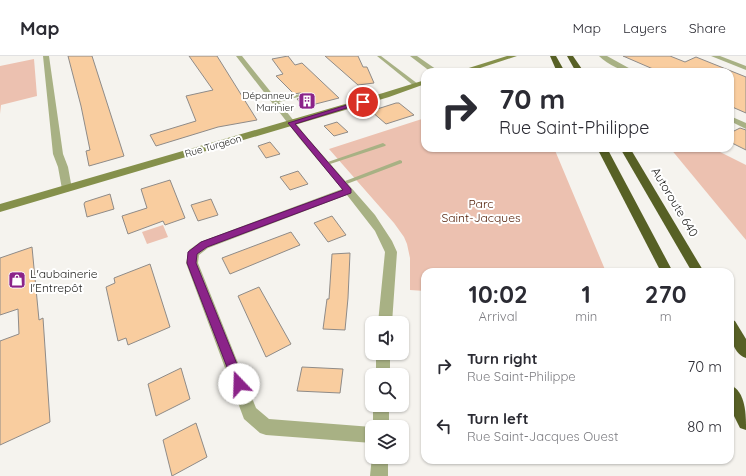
<!DOCTYPE html>
<meta charset="utf-8">
<style>
body{margin:0;font-family:Quicksand,sans-serif;background:#f7f7f7;color:#2b2b33;height:100vh;display:flex;flex-direction:column;font-size:15px;white-space:nowrap}
*{box-sizing:border-box;margin:0}
p{font-size:13px;color:#7c7c81}
.icon{flex:none;width:22px;height:22px;fill:none;stroke:currentColor;stroke-width:2;stroke-linecap:round;stroke-linejoin:round}
.map{position:relative;flex:1;overflow:hidden}
.details{position:absolute;left:421px;top:212px;width:313px;height:196px;display:flex;flex-direction:column;background:#fff;border-radius:12px;box-shadow:0 1px 3px #0004}
.details>*{flex:none}
.hud{position:absolute;left:421px;top:12px;width:313px;height:84px;border-radius:12px;box-shadow:0 1px 3px #0004;background:#fff;color:#2b2b33;overflow:hidden}
.controls{position:absolute;left:365px;top:260px;display:grid;gap:8px}
.controls a{display:grid;place-items:center;width:44px;height:44px;border-radius:8px;background:#fff;box-shadow:0 1px 3px #0004;font-size:20px}
.pin{position:absolute;display:grid;place-items:center;width:34px;height:34px;color:#fff;margin:-17px;border:2px solid #fff;border-radius:50%;box-shadow:0 1px 4px #0007}
.me{position:absolute;width:44px;margin:-22px;rotate:339deg;stroke-linejoin:round;filter:drop-shadow(0 0 3px #0008)}
.turn{display:flex;align-items:center;gap:14px;height:84px;padding:0 12px;font-size:18px}
.turn .icon{width:52px;height:52px;stroke-width:2.5}
.turn b{display:block;font-size:28px;line-height:34px}
.eta{display:flex;justify-content:space-evenly;align-items:center;height:68px;text-align:center}
.eta b{font-size:24px;font-weight:700;line-height:28px}
ul{padding:0;list-style:none}
li{display:flex;align-items:center;gap:12px;height:60px;padding:0 12px}
li div{flex:1}
li b{display:block;font-size:15px}
li em{font-style:normal}
header{display:flex;align-items:center;gap:24px;box-sizing:border-box;height:56px;padding:0 20px;background:#fff;border-bottom:1px solid #e1e1e2}
header strong{font-size:19px}
nav{display:flex;gap:22px;margin-inline-start:auto;font-size:14px}
.map>svg:first-child{display:block}
</style>
<header>
<strong>Map</strong>
<nav><a>Map</a><a>Layers</a><a>Share</a></nav>
</header>
<div class="map">
<svg width="746" height="420" viewBox="0 0 746 420">
<rect width="100%" height="100%" fill="#f5f3ee"/>
<g fill="#ecc1b0">
<polygon points="34,3 37,40 1,49 0,58 0,10"/>
<polygon points="425,62 425,92 554,92 606,216 425,216 425,235 410,234 410,202 407,188 404,181 394,167 329,93"/>
<polygon points="670,92 712,92 746,109 746,184"/>
<polygon points="163,169 168,181 147,188 142,176"/>
</g>
<g fill="#f9cd9f" stroke="#8f8b88">
<polygon points="68,0 92,0 124,100 89,110 86,95 90,94 81,50"/>
<polygon points="189,0 217,0 257,64 218,71 156,90 150,79 196,65 186,40 213,34"/>
<polygon points="288,0 295,9 302,7 339,42 304,51 297,43 303,41 303,38 300,37 294,38 276,20 283,18 272,3"/>
<polygon points="325,0 358,0 363,11 367,11 374,27 358,29"/>
<polygon points="623,0 670,0 685,6 696,1 746,21 746,57 730,50 730,16 660,16"/>
<polygon points="396,47 399,47 414,59 386,68 371,55"/>
<polygon points="337,66 348,76 334,80 324,70"/>
<polygon points="740,72 746,74 746,94 730,86 730,77"/>
<polygon points="270,86 280,98 266,102 258,90"/>
<polygon points="298,115 308,128 290,134 280,121"/>
<polygon points="170,124 185,162 165,169 163,165 128,178 122,160 147,152 141,133"/>
<polygon points="110,138 114,153 87,161 84,148 85,146"/>
<polygon points="211,143 218,159 198,165 191,149"/>
<polygon points="332,160 346,179 328,186 314,167"/>
<polygon points="291,176 300,189 230,218 222,202"/>
<polygon points="32,191 39,264 43,262 50,366 0,389 0,285 19,278 18,253 0,259 0,202"/>
<polygon points="350,197 348,242 345,274 323,273 327,243 329,243 332,198"/>
<polygon points="150,208 170,271 128,289 126,282 118,285 106,231 115,227 114,222"/>
<polygon points="259,231 291,288 266,301 238,240"/>
<polygon points="302,311 343,313 340,337 297,335"/>
<polygon points="181,312 190,343 156,360 148,328"/>
<polygon points="196,367 207,401 172,420 163,384"/>
</g>
<g fill="none" stroke-linecap="round" stroke-linejoin="round">
<g fill="#a8b184" fill-rule="evenodd">
<polygon points="377,0 381,0 418,28 418,30 414,30"/>
<polygon points="300,38 302,39 302,40 275,47 273,46"/>
<polygon points="383,87 386,89 385,90 327,109 323,109 322,108"/>
<polygon points="400,104 402,105 402,107 344,129 342,130 339,128 340,127"/>
</g>
<g fill="#a8b184" fill-rule="evenodd">
<polygon points="43,0 49,0 63,98 68,111 72,133 67,136 62,133 58,111 53,98"/>
<polygon points="236,0 242,0 306,80 375,159 392,185 397,196 392,267 378,267 385,196 375,175 347,139 208,192 199,199 198,207 256,352 269,363 372,371 372,387 266,379 260,377 244,363 186,207 189,194 200,186 342,133 300,83"/>
<polygon points="410,0 417,0 440,16 431,16"/>
<path d="M599,0h8l29,16c-13,0 -28,-7 -37,-16z"/>
<polygon points="711,0 720,0 746,10 746,14"/>
<polygon points="730,60 746,67 746,73 730,65"/>
<rect x="376" y="297" width="14" height="22"/>
<rect x="373" y="349" width="16" height="22"/>
<polygon points="372,400 388,401 388,420 370,420"/>
</g>
<g fill="#85904b" fill-rule="evenodd">
<polygon points="507,0 517,0 468,16 456,16"/>
<polygon points="425,24 425,28 389,41 0,156 0,148 383,37"/>
</g>
<g fill="#576025" fill-rule="evenodd">
<polygon points="550,0 556,0 565,16 557,16"/>
<polygon points="567,0 573,0 584,16 576,16"/>
<polygon points="597,92 607,92 673,216 661,216"/>
<polygon points="620,92 630,92 704,216 692,216"/>
<path d="M730,263l5,2 11,18v19c-15,-5 -16,-25 -16,-39z"/>
<path d="M730,329c16,6 16,30 16,45l-6,-2 -10,-20z"/>
</g>
</g>
<polygon fill="#8b2389" stroke="#5a1759" points="360,45 366,46 295,68 351,133 351,137 207,191 197,198 196,207 245,328 243,332 239,334 235,332 187,207 188,196 201,186 343,134 288,67"/>
<defs>
<g id="building-square" transform="scale(0.9)"><rect x="-9" y="-9" width="18" height="18" rx="4" fill="#8b2389" stroke="#fff"/><path d="M-4-6H4V6H1V3H-1V6H-4ZM-2.5-4.3h1.7v1.8h-1.7ZM.8-4.3h1.7v1.8H.8ZM-2.5-1h1.7V.8h-1.7ZM.8-1h1.7V.8H.8Z" fill="#fff"/></g>
<g id="shop-square" transform="scale(0.9)"><rect x="-9" y="-9" width="18" height="18" rx="4" fill="#8b2389" stroke="#fff"/><path d="M-5-2.5h2.3a2.7 3.5 0 0 1 5.4 0H5L5.5 6h-11ZM-1.5-2.5h3a1.5 2.3 0 0 0-3 0Z" fill="#fff"/></g>
</defs>
<g fill-rule="evenodd">
<use href="#building-square" x="307" y="45"/>
<use href="#shop-square" x="17" y="224"/>
</g>
<g text-anchor="middle" dominant-baseline="central" stroke-width="4" stroke-linejoin="round" paint-order="stroke">
<g font-size="10" fill="#262624" stroke="#fff" text-anchor="end">
<text x="294" y="39">Dépanneur<tspan x="294" dy="12">Marinier</tspan></text>
</g>
<g font-size="10" fill="#262624" stroke="#fff">
<text transform="translate(213 90) rotate(-16)">Rue Turgeon</text>
</g>
<g font-size="12" fill="#262624" stroke="#fff">
<text transform="translate(675 146) rotate(59)">Autoroute 640</text>
</g>
<g font-size="12" fill="#4e1901" stroke="#fff">
<text x="481" y="147">Parc<tspan x="481" dy="14">Saint-Jacques</tspan></text>
</g>
<g font-size="12" fill="#262624" stroke="#fff" text-anchor="start">
<text x="30" y="217">L'aubainerie<tspan x="30" dy="14">l'Entrepôt</tspan></text>
</g>
</g>
</svg>
<div class="controls">
<a><svg class="icon" aria-label="sound" viewBox="0 0 24 24"><path d="M4 9h4l5-4v14l-5-4H4zM17 9q2 3 0 6"/></svg></a>
<a><svg class="icon" aria-label="search" viewBox="0 0 24 24"><circle cx="10" cy="10" r="6"/><path d="M15 15l6 6"/></svg></a>
<a><svg class="icon" aria-label="layers" viewBox="0 0 24 24"><path d="M12 4l9 5-9 5-9-5zM3 14l9 5 9-5"/></svg></a>
</div>
<div class="pin" style="left:363px;top:46px;background:#d93025"><svg class="icon" aria-label="arrive" viewBox="0 0 24 24"><path d="M6 21V4h12l-3 4 3 4H6"/></svg></div>
<svg class="me" style="left:239px;top:328px" viewBox="-20 -20 40 40"><circle r="19" fill="#fff"/><path d="M0-13L10 11 0 6-10 11z" fill="#8b2389"/></svg>
<div class="hud">
<div class="turn"><svg class="icon" aria-label="right" viewBox="0 0 24 24"><path d="M7 20v-9h11M14 6l5 5-5 5"/></svg><div><b>70 m</b>Rue Saint-Philippe</div></div>
</div>
<section class="details">
<div class="eta">
<div><b>10:02</b><p>Arrival</p></div>
<div><b>1</b><p>min</p></div>
<div><b>270</b><p>m</p></div>
</div>
<ul>
<li><svg class="icon" aria-label="right" viewBox="0 0 24 24"><path d="M7 20v-9h11M14 6l5 5-5 5"/></svg><div><b>Turn right</b><p>Rue Saint-Philippe</p></div><em>70 m</em></li>
<li><svg class="icon" aria-label="left" viewBox="0 0 24 24"><path d="M17 20v-9H6M10 6l-5 5 5 5"/></svg><div><b>Turn left</b><p>Rue Saint-Jacques Ouest</p></div><em>80 m</em></li>
</ul>
</section>
</div>
